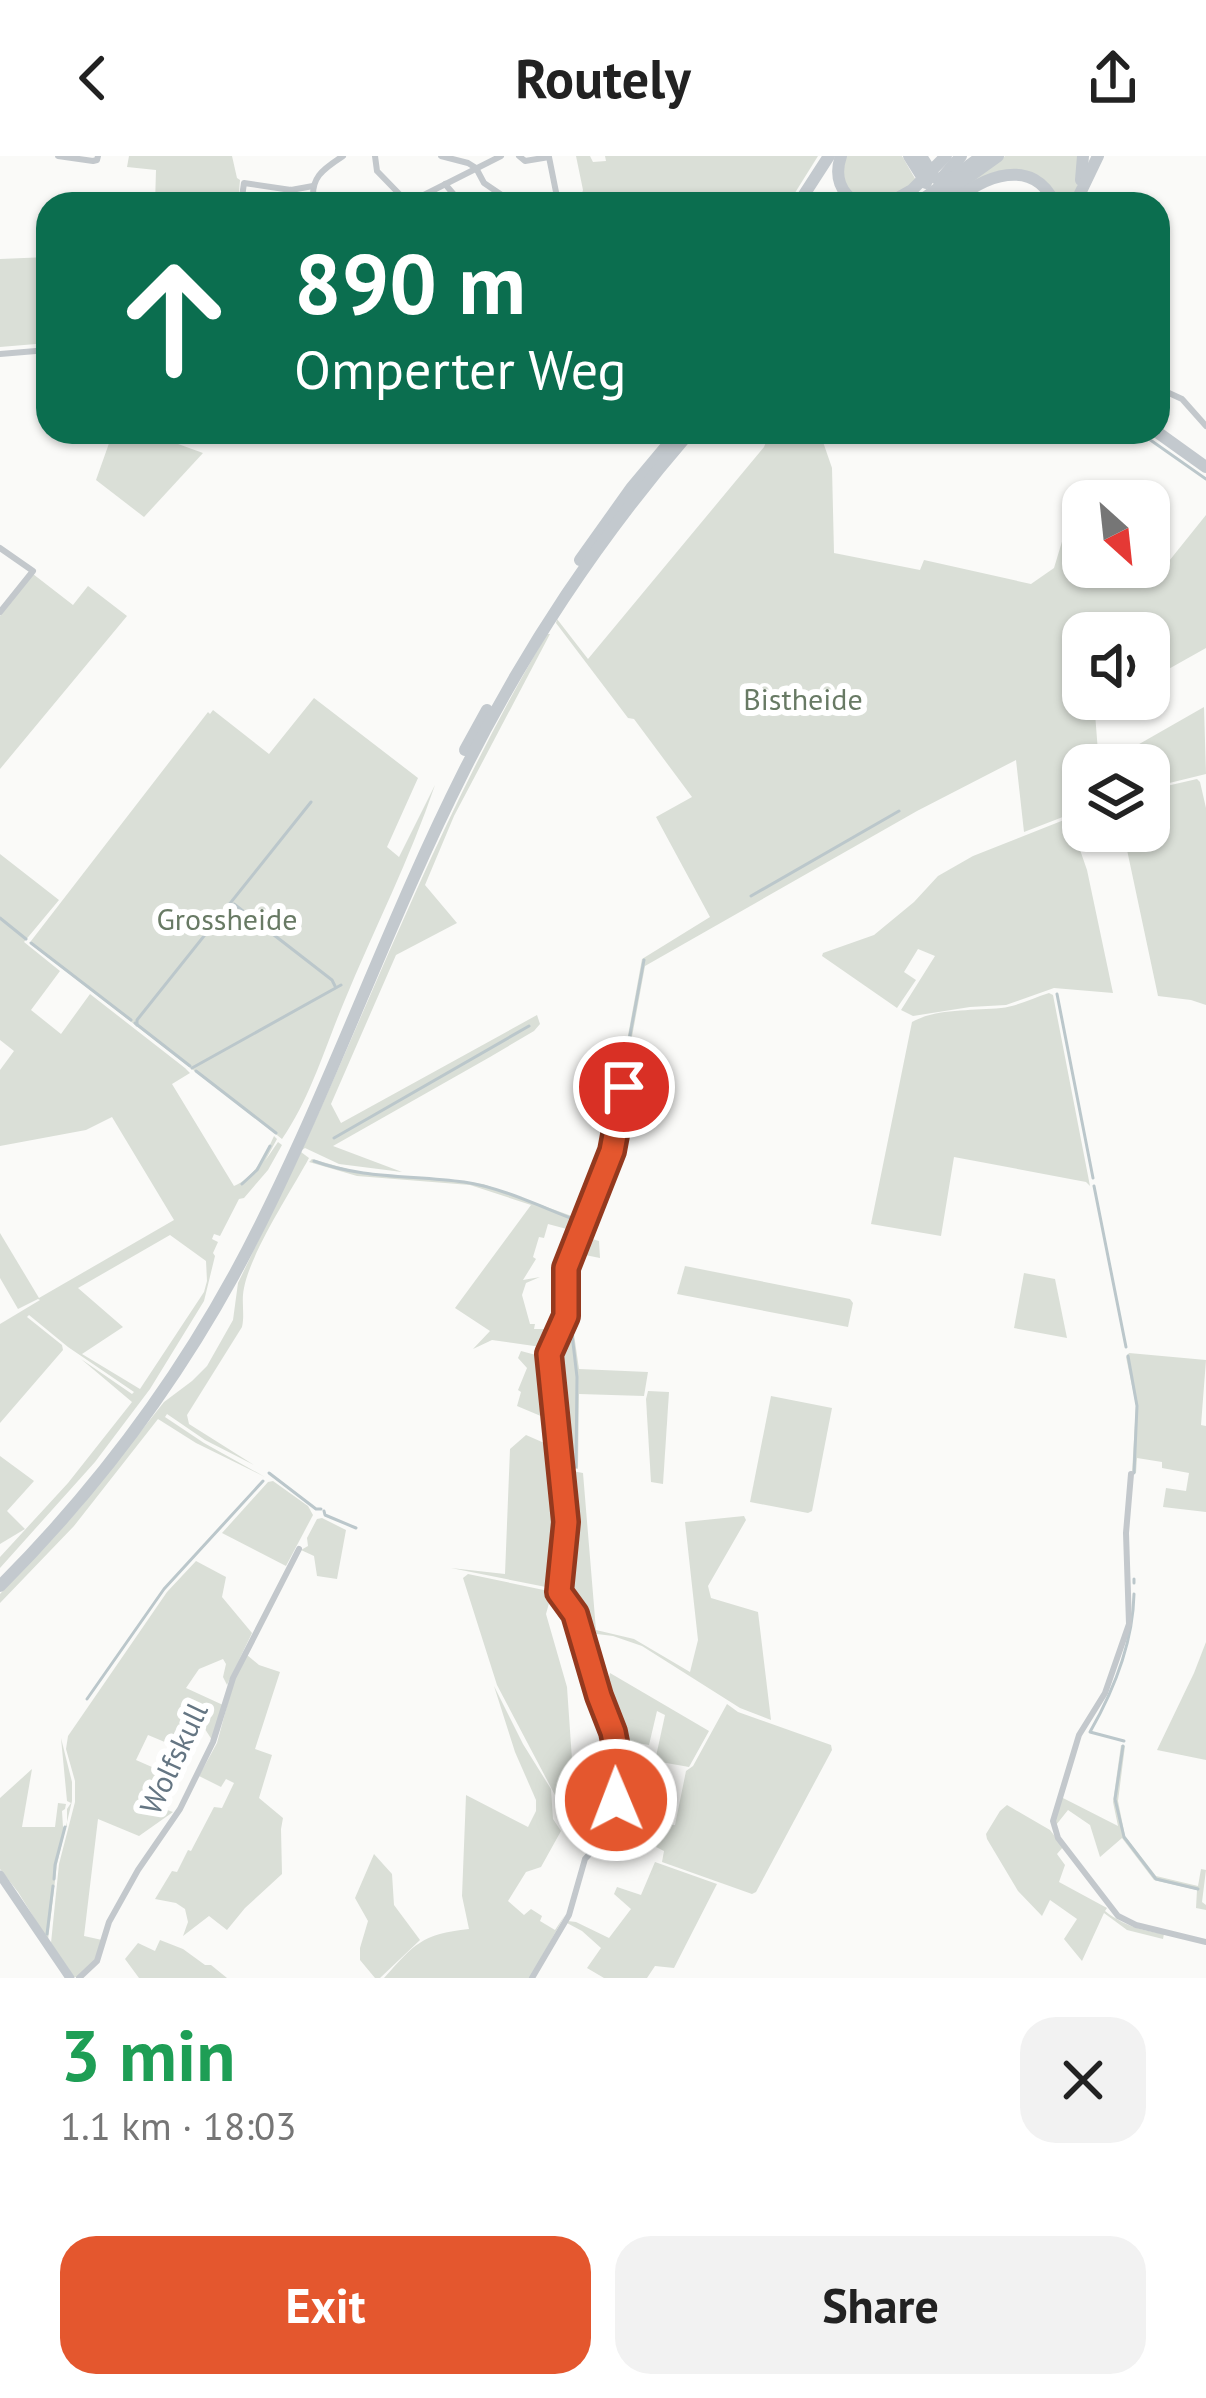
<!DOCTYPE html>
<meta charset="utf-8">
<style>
body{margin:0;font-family:"PT Sans",sans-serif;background:#f2f2f2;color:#222;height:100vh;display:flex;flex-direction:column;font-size:45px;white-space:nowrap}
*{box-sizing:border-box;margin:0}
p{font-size:39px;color:#767676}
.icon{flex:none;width:66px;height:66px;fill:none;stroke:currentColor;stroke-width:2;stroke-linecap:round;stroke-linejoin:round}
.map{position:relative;height:1822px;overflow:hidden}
.sheet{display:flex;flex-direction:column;background:#fff;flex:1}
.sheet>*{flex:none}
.hud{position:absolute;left:36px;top:36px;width:1134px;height:252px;border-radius:36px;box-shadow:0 3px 9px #0004;background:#0b6e4f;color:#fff;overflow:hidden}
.needle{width:78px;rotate:153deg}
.fabs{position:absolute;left:1062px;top:324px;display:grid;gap:24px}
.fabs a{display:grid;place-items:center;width:108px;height:108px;border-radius:24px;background:#fff;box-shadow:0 3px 9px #0004;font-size:60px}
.pin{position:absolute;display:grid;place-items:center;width:102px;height:102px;color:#fff;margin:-51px;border:6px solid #fff;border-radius:50%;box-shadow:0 3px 12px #0007}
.me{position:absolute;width:132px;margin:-66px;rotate:359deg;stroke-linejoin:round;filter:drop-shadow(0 0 9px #0008)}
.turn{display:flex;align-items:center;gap:42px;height:252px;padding:0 60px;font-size:54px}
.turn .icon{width:156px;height:156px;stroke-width:2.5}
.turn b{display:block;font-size:84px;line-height:102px}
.round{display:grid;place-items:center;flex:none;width:126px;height:126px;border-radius:36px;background:#f2f2f2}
.overview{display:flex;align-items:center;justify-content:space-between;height:204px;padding:0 60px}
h1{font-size:72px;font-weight:700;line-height:90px;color:#1e9e55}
.cta{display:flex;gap:24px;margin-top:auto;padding:24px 60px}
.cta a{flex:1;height:138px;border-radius:36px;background:#e4572e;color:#fff;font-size:48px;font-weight:700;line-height:138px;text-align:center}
.cta a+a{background:#f2f2f2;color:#222}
header{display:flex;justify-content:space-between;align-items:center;height:156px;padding:0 60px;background:#fff;font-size:54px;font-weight:700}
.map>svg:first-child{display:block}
</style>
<header><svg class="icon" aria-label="back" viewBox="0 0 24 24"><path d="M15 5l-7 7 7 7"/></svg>Routely<svg class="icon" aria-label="share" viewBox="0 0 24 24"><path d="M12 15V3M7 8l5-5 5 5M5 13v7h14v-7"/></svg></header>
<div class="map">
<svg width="1206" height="1822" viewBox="0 0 1206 1822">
<rect width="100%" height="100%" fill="#fafaf8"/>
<g fill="#dadfd7" fill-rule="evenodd">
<polygon points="129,0 232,0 237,22 240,24 238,48 155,48 156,14 127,11"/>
<polygon points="576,0 590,0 593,6 606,5 605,0 818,0 788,48 579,48 583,34"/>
<path d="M845,0h57l15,26c-30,20 -39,31 -71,8l-5,-26z"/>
<polygon points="1005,0 1080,0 1077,32 1071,48 1057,48 1020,14 995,16 952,37"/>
<polygon points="48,101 48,187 0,191 0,103"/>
<polygon points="113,276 145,276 203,297 144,361 96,324"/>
<polygon points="821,280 832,312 834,397 920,414 924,404 1031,428 1054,412 1067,369 1083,381 1083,411 1123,411 1141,424 1161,415 1206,359 1206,492 1149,524 1149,477 1083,477 1083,543 1118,543 1095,557 1099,609 1083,609 1083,650 1068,659 1024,676 1016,604 917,655 645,810 611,995 585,1058 581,1060 607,994 642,803 710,761 656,661 692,641 634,563 628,562 556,467 557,463 588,503 764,291 768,281"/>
<polygon points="33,418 73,449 88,430 127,460 0,613 0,460"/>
<path d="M547,478h3l-96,182 -29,69 32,38 -61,32 -65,149 10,19 196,-108 3,9 -6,7 -44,26 -157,89 69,26 -63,-8 -34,-16 -3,2c80,-176 146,-350 245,-516z"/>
<path d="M314,542l104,80 -31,69 12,10 36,-72c-25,74 -61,144 -91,217 -19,45 -34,97 -62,137l-250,-194 -1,-4 177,-229 2,2 3,-4 56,44z"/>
<polygon points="1204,551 1206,618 1149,632 1149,609 1121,609 1120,599"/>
<polygon points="1197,623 1200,626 1206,652 1206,849 1191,844 1158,840 1123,675 1149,675 1149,634"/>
<polygon points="1069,662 1087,714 1113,837 1054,832 1006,849 970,851 913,860 901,854 935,800 918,793 904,816 916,824 897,852 822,800 823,797 874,779 914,746 938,720 973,700"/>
<path d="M0,698l59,46 -35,42 36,29 -29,39 30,24 29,-40 95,74 5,5 -18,11 62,102c20,-8 31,-30 40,-50l3,3 -12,22 13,-19 4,3 -14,25 -24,28 -5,1 -19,37 -6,-2 -2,5 6,3 -5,11 2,3 -11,45 -54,88 -55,73 -95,106v-11l68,-74 64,-81 -51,-43 51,35 2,-2 -66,-45 -39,-32 -2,2 35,28 1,5 -63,73v-99l40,-24 -2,-1 -20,10 -18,-31v-45l39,65 135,-78 -62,-103 -26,13 -86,16v-76l14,-19 -14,-11zM170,1079l36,26 1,20 -3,11 -64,97 -58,-35 41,-27 -45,-39z"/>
<path d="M1049,837l4,2 37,191 -4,-4 -132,-25 -13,79 -70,-12 41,-202c25,-14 60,-11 89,-14 17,-2 32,-10 48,-15z"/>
<path d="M301,996l8,6c-19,35 -58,94 -65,130 -3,14 1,26 -2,39l-55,88 2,9 65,41 -49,-25 -38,-26 -2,3 39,26 61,34 -69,-34 -38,-24 -84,107 -74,77v-9l80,-86 84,-106 28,-21 15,-15 26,-46 5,-37z"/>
<polygon points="312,1003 358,1016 483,1028 580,1063 582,1067 578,1076 548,1068 544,1082 539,1081 533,1101 536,1103 523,1124 540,1121 526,1127 522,1139 530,1168 535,1168 534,1173 544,1173 546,1178 547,1170 559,1169 548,1192 492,1184 473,1193 490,1175 455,1152 531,1049 470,1029 357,1020 309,1006"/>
<path d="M585,1081l14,4 1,17 -25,-5 -8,22v11l12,83 69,3 -4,24 -65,-2 -1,75 -12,-2 -3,-3 -11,-106 9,-26 9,-2c-5,-31 -10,-70 15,-93z"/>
<polygon points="685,1110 850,1143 853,1147 848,1171 677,1138"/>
<polygon points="1024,1117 1055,1123 1067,1182 1014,1172"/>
<path d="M521,1195l26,7c8,53 18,110 16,164 -1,22 -5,45 -7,67l-105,-21 54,6 5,-125 16,-14 32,14 -3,-27 -38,-16 4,-14 -3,-2 9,-22 -9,-10z"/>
<polygon points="1129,1197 1206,1204 1201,1269 1206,1270 1206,1356 1163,1351 1166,1332 1186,1335 1189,1317 1162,1312 1162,1306 1137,1302 1136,1317 1132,1317 1136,1249 1126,1201"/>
<polygon points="648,1235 669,1236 663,1328 651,1326 646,1243"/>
<polygon points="771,1240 832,1252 812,1355 808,1357 750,1346"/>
<polygon points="0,1300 34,1325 7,1355 25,1373 0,1388"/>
<polygon points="567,1314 583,1317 596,1474 634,1483 690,1516 698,1484 685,1366 744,1360 746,1364 708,1430 711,1442 758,1456 771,1564 740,1552 642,1490 613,1480 581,1476 577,1462 585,1461 584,1453 575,1454 561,1433 567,1366 564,1317"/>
<polygon points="273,1325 308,1350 313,1359 286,1410 222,1377 268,1326"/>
<polygon points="322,1362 346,1374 337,1423 317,1420 314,1400 301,1394 308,1390 307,1382 317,1363"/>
<polygon points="196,1405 226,1421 222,1441 252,1477 227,1529 223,1521 226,1508 223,1503 199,1513 186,1532 223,1549 212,1584 196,1559 178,1570 191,1597 148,1579 136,1604 161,1615 150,1648 173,1656 139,1680 98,1663 84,1780 102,1784 99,1800 77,1821 74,1821 51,1787 59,1708 75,1646 75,1625 66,1593 68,1580 167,1436"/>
<polygon points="468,1418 558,1437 551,1440 546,1458 567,1531 573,1618 585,1617 587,1638 556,1641 497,1529 463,1422"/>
<polygon points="587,1480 605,1540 610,1517 709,1575 689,1611 655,1605 665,1559 657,1555 649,1589 621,1584 626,1614 622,1614 583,1481"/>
<polygon points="1206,1486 1206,1604 1157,1594 1194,1517"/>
<polygon points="247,1499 259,1509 280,1516 255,1593 272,1599 259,1642 283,1662 281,1673 282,1718 245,1752 227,1774 209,1760 183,1780 188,1766 185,1753 176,1747 155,1743 172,1715 177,1716 188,1694 191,1695 214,1651 222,1652 234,1627 226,1623 221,1631 199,1620 217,1587 234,1524"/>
<path d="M494,1530l29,58 28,45 2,30 8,12 -20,36 -15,5 -18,29 16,14 7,-6 11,7 -2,5 15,9 10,-15 -35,63h-146c31,-34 37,-44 85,-49l-7,-33 4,-101 62,32 8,-16v-11l-21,-48z"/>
<polygon points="727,1548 738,1556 831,1589 832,1594 756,1736 752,1738 662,1706 664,1695 656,1691 664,1668 675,1669 686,1615 693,1610"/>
<polygon points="61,1582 72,1626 72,1645 57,1708 48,1784 18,1736 0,1713 0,1642 32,1613 22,1671 55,1671 58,1647 66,1648 65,1653 62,1655 63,1671 67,1671 67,1653 71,1647 67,1645"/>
<polygon points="1121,1589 1125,1590 1118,1645 1125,1680 1156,1720 1198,1730 1201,1713 1206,1714 1202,1746 1206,1749 1206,1754 1196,1752 1197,1734 1154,1724 1122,1682 1100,1701 1090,1669 1068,1654 1056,1669 1056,1658 1061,1641 1118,1670 1113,1646"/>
<path d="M1007,1649l43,25 13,17 -6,7 8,11 -6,17 48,26 -2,3c19,15 36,19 59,23l-1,5 -36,-9 -23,-17 -22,48 -18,-22 13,-20 -27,-19 -8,16 -24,-25 -31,-52 -1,-5 14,-23z"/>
<polygon points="374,1698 392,1718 394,1749 420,1784 380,1822 375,1822 360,1804 360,1792 368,1765 355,1742"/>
<polygon points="655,1706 717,1728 674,1812 655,1810 647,1822 604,1822 587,1812 601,1792 582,1775 567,1767 568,1765 576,1766 609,1782 631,1753 614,1738 617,1731 641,1739"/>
<polygon points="160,1784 183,1793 205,1809 211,1809 227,1822 139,1822 125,1803 138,1787 155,1795"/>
</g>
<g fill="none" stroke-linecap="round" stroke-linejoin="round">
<g stroke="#bbc7cb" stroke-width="3">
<polyline points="1139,276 1206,323"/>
<polyline points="751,740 899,655"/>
<polyline points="234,748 332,824 335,830"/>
<polyline points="0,762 26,783"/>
<polyline points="31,787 131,864"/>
<polyline points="1057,838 1093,1022"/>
<polyline points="135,867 190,910"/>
<polyline points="137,869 137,864 311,646"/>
<polyline points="192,912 341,829"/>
<polyline points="196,915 276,977"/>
<polyline points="334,982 529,870"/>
<polyline points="608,997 644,804"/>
<path d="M314,1005c49,18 98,14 150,21 40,6 79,26 117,40"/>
<polyline points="242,1028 257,1014 270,990"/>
<polyline points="1094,1030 1126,1191"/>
<polyline points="584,1058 602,1011"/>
<polyline points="568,1144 577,1221 576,1311"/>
<polyline points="1128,1200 1137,1250 1134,1317"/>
<polyline points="269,1317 316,1353 321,1353"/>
<polyline points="324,1355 325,1359 356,1372"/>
<polyline points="1134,1423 1134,1427"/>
<polyline points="87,1543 164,1433 263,1325"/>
<path d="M1124,1585l-34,-9c24,-42 43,-89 44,-138"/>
<polyline points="1123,1590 1115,1643 1124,1681 1156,1723 1198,1733"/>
<polyline points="54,1723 55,1709 65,1671"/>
<polyline points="47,1778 53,1730"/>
</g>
<g stroke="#c3c8cc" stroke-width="6">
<polyline points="58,0 93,5 97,4 98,0"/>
<polyline points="375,0 377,15 409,48"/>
<polyline points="441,0 468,7 476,12 484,27 515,48"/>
<polyline points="519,0 525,5 549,1 556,36 554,48"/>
<polyline points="445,28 462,48"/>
<polyline points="241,48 244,27 291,34 313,30"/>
<polyline points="281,48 291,34"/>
<path d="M314,48c-5,-26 9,-35 29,-48"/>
<polyline points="406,48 501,0"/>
<polyline points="0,198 48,194"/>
<polyline points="1158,232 1182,243 1206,270"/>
<polyline points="0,392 33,415 0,456"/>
<polyline points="1131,1318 1126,1377 1129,1468 1105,1537 1079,1579 1053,1665 1058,1682 1118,1760 1136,1769 1206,1786"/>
<polyline points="79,1822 97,1805 109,1766 138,1714 180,1653 213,1586 233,1522 299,1393"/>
<polyline points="532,1822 569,1759 585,1703 604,1682 616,1644 620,1611 613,1577 575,1458 559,1435 565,1366 549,1197 565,1160 566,1112 612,995 624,931"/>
</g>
<polyline stroke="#c3c9ce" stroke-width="9" points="0,1719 70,1822"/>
<g stroke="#c3c9ce" stroke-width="12">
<path d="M841,0c-7,20 -1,38 18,48"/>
<polyline points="909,0 926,27"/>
<polyline points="921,0 935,22"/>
<polyline points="942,22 961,0"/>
<polyline points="1081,24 1083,0"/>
<polyline points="798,48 829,0"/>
<polyline points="887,48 912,34 946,0"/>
<polyline points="916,48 982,0"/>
<polyline points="931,48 998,0"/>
<path d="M951,48c32,-29 83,-48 104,0"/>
<polyline points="1075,48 1098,0"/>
<polyline points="1157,276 1206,311"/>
<polyline points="580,404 632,331 678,276"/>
<polyline points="465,594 487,554"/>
<path d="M0,1430c92,-92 171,-196 234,-311 88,-162 147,-339 230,-504 61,-122 137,-236 226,-339"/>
</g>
</g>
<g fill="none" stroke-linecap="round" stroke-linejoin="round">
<g stroke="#94391e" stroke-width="30">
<polyline id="route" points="616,1644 620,1611 613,1576 599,1540 575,1458 559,1436 566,1366 549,1198 566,1160 566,1112 612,995 624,931"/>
</g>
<use href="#route" stroke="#e4572e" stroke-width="21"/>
</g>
<g text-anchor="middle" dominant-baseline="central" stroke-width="12" stroke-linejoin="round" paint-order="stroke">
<g font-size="30" fill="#687a64" stroke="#fff">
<text x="803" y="542">Bistheide</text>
<text x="227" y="762">Grossheide</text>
</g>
<g font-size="30" fill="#657683" stroke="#fff">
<text transform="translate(173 1602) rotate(-65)">Wolfskull</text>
</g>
</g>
</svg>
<div class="fabs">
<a><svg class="needle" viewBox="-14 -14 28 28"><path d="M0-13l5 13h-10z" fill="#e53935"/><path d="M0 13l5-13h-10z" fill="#767676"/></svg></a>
<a><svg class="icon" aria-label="sound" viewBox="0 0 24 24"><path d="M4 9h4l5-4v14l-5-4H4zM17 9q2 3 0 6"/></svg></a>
<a><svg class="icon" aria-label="layers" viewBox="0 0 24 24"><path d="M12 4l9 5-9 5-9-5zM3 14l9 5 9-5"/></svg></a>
</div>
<div class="pin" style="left:624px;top:931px;background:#d93025"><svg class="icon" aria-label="arrive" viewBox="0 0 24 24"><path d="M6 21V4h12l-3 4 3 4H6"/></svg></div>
<svg class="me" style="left:616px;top:1644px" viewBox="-20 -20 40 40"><circle r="17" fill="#e4572e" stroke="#fff" stroke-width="3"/><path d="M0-11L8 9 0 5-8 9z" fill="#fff"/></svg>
<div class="hud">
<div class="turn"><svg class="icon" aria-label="ahead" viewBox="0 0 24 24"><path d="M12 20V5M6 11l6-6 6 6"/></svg><div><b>890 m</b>Omperter Weg</div></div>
</div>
</div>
<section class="sheet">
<div class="overview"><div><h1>3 min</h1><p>1.1 km · 18:03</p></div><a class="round"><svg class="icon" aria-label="close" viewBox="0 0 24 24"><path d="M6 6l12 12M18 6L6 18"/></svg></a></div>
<div class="cta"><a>Exit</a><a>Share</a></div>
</section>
